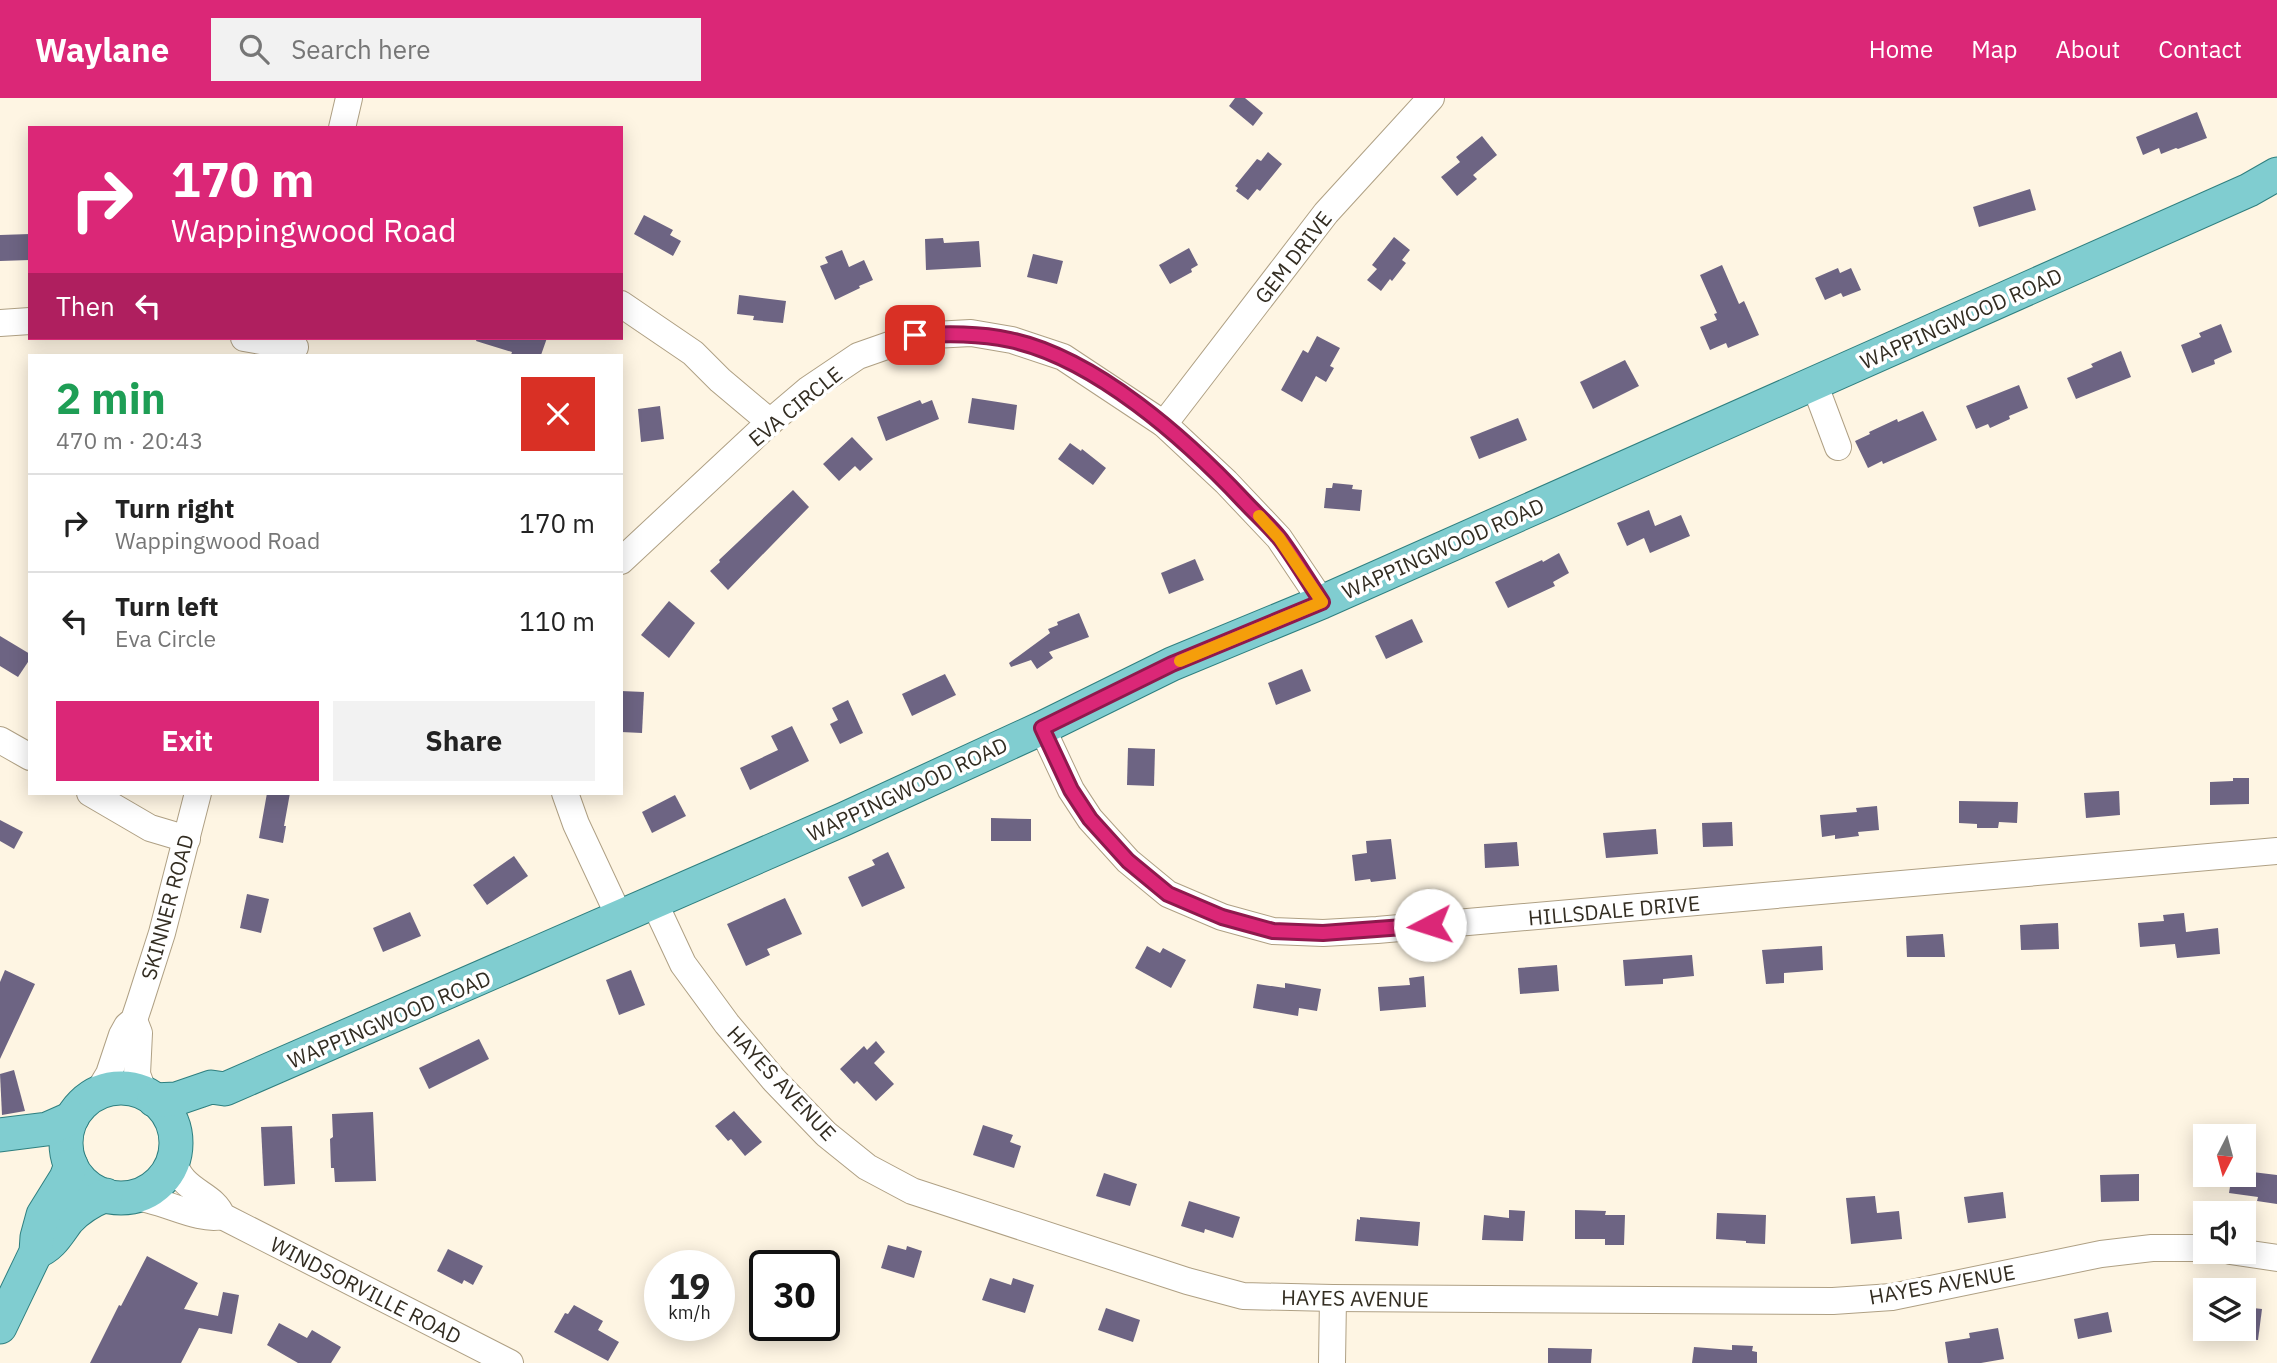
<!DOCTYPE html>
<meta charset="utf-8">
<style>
body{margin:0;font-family:"IBM Plex Sans",sans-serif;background:#f2f2f2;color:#222;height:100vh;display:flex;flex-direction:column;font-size:26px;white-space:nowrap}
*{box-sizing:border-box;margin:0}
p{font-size:23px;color:#767676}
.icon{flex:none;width:38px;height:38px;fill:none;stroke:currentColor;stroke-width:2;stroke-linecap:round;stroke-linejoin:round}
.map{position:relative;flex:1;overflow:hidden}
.details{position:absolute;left:28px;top:256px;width:595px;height:441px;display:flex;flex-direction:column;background:#fff;border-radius:0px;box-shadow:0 4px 18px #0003}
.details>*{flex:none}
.banner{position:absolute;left:28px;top:28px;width:595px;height:214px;border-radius:0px;box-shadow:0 4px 18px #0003;background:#db2777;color:#fff;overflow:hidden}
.needle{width:46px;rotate:186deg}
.tools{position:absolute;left:2193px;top:1026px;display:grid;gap:14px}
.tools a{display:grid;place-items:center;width:63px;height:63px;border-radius:0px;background:#fff;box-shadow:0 4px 18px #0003;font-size:35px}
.speed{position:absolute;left:644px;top:1152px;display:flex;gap:14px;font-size:35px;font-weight:700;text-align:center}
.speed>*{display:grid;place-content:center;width:91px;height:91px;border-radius:50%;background:#fff;box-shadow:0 4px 18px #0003;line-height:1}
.speed small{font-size:18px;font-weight:400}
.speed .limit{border:4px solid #111;border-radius:10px;background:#fff;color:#111}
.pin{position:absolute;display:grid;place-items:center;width:60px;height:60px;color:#fff;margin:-30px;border-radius:14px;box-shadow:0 4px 10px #0006}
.me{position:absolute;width:77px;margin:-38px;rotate:265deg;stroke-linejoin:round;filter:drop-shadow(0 0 5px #0008)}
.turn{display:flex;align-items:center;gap:24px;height:147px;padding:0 28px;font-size:32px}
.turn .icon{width:91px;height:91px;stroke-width:2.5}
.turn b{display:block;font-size:49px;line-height:60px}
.then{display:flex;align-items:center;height:66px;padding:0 28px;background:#0003;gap:14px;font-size:26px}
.round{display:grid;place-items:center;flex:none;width:74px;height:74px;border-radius:0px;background:#f2f2f2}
.headline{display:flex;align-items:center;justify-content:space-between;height:119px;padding:0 28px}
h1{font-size:42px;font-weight:700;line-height:52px;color:#1e9e55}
.cta{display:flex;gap:14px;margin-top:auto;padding:14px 28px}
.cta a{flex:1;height:80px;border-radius:0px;background:#db2777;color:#fff;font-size:28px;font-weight:700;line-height:80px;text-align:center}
.cta a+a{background:#f2f2f2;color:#222}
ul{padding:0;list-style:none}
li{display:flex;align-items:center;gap:21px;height:98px;padding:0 28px;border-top:2px solid #e0e0e0}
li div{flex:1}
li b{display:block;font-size:26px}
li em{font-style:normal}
header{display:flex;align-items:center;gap:42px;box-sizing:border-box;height:98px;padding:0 35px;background:#db2777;color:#fff}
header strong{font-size:33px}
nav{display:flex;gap:38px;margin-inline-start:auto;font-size:24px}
.search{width:490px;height:63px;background:#f2f2f2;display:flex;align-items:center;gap:18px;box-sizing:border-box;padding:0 24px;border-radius:0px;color:#767676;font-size:26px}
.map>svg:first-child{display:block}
</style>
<header>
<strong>Waylane</strong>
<div class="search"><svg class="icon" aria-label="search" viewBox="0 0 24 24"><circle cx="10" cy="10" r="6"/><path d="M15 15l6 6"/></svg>Search here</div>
<nav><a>Home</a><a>Map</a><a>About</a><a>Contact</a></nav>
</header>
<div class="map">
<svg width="2277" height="1265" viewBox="0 0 2277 1265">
<rect width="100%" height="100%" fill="#fef5e3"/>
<g fill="#6d6483">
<polygon points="1235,0 1245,0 1263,15 1253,28 1229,8"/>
<polygon points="2197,14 2207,40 2178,51 2176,50 2161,56 2159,50 2143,57 2136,39"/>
<polygon points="1482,38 1497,57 1473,77 1477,81 1457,98 1441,79 1460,64 1456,59"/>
<polygon points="1268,54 1282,66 1260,93 1257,91 1248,102 1236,93 1238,90 1235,88 1257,61 1261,63"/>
<polygon points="2030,91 2036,112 1979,129 1973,109"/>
<polygon points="644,117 673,132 670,137 681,143 673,158 634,136"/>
<polygon points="30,136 30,162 0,163 0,137"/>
<polygon points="1394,139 1410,152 1402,162 1406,165 1392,183 1390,181 1381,193 1367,182 1377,171 1372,167"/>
<polygon points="943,140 944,145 979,143 981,169 926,172 925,141"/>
<polygon points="1189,150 1198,167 1191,171 1192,174 1170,186 1159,167"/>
<polygon points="842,152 849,169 864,162 873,182 859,188 860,190 835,202 820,168 828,165 825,159"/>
<polygon points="1033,156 1063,163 1057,186 1027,179"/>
<polygon points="1722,167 1739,206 1744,203 1759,237 1728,250 1726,245 1710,252 1700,229 1717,222 1714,216 1717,215 1700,177"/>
<polygon points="1838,170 1840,175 1851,170 1861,192 1843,199 1841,195 1825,202 1815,180"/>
<polygon points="739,197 786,203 783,225 753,222 754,218 737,216"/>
<polygon points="2221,226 2232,254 2214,262 2215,266 2192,275 2181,247 2201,239 2199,235"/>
<polygon points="1317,238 1340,250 1330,268 1334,270 1326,284 1316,278 1302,304 1281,292 1303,252 1308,255"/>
<polygon points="477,240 547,240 541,257 511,257 512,254 476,243"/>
<polygon points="2121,253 2131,279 2076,301 2067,280 2093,269 2091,266"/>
<polygon points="1625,262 1639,288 1593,311 1580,284"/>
<polygon points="2019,287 2028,310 2009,318 2010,321 1990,330 1988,326 1976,331 1966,308"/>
<polygon points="972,300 1017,307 1014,332 968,325"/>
<polygon points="920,302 922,306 932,302 939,321 886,343 877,319"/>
<polygon points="660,308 664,341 641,344 638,311"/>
<polygon points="1923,313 1937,342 1883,366 1882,363 1868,370 1855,343 1870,336 1869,334 1897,321 1898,324"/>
<polygon points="1518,320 1527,342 1479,361 1470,339"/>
<polygon points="852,339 873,361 860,373 855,368 839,383 823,366"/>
<polygon points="1070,345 1081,353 1082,351 1106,370 1093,387 1058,361"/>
<polygon points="1333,385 1353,387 1352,391 1362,392 1360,413 1324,410 1326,390 1332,390"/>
<polygon points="793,392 809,409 728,492 710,473 720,464 719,462"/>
<polygon points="1649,412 1655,428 1681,417 1690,438 1650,455 1644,440 1627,448 1617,425"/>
<polygon points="1559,455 1569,475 1553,484 1555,488 1508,510 1495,484 1542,462 1543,464"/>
<polygon points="1195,461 1204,482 1169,496 1161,475"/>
<polygon points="669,503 695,525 669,560 641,537"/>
<polygon points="1079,515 1089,539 1049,554 1053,560 1037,571 1031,562 1011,569 1009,565 1050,535 1048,531 1058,527 1057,524"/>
<polygon points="1412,521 1423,544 1386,561 1375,538"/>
<polygon points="0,538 30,556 30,561 18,579 0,568"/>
<polygon points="1302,571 1311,593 1276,607 1268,585"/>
<polygon points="945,576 956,597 912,618 902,596"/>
<polygon points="621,593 644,594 642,635 621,634"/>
<polygon points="848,602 863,635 840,646 830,626 838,622 832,610"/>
<polygon points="792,628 809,663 750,692 740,670 778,652 771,638"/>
<polygon points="1128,650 1155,651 1154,688 1127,687"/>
<polygon points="2233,680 2249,680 2249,706 2210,707 2210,684 2233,683"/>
<polygon points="2119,693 2120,717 2086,720 2084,695"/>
<polygon points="267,695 290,695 284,728 286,728 283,745 259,740"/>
<polygon points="675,697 686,718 652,735 642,714"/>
<polygon points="1959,703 2018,704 2017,725 1999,724 1998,730 1977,730 1977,726 1959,725"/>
<polygon points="1877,708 1879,732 1858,734 1859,738 1835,741 1835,737 1822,739 1820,717 1857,714 1856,710"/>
<polygon points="991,720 1031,721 1031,743 991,743"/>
<polygon points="0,722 23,734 14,751 0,743"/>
<polygon points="1732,724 1733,748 1703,749 1702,725"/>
<polygon points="1656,731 1658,756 1606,760 1603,735"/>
<polygon points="1391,741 1396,781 1371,784 1370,781 1355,783 1352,757 1367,755 1366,743"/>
<polygon points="1517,744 1519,768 1485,770 1484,746"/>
<polygon points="888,754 905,790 862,809 848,779 875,767 872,762"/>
<polygon points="514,758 528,778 487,807 473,787"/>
<polygon points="247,796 269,801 261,835 240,830"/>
<polygon points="785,800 802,836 767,851 770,857 746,868 727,826"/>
<polygon points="410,814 421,838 383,854 373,830"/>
<polygon points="2184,815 2186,834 2218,830 2220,856 2177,860 2175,846 2140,849 2138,825 2164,823 2163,817"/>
<polygon points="2058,825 2059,851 2021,852 2020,827"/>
<polygon points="1943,836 1945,859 1907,859 1906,838"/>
<polygon points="1147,848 1160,855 1163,850 1186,862 1171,890 1135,870"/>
<polygon points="1822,848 1823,872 1784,875 1784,885 1766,886 1762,852"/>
<polygon points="1692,857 1694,878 1663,881 1663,886 1625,888 1623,862"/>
<polygon points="1557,867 1559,893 1520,896 1518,870"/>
<polygon points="5,872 35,886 0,961 0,884"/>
<polygon points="631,872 645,907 619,917 606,882"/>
<polygon points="1424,878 1426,909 1380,913 1378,889 1410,887 1409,880"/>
<polygon points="1285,885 1321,891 1317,913 1299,910 1298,918 1253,910 1257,886 1285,890"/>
<polygon points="479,941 489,961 429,991 419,970"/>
<polygon points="876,943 885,954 874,965 894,986 876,1003 857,983 854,986 840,971 864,948 867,952"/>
<polygon points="14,972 25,1013 2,1017 0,976"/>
<polygon points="734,1013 762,1044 745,1058 731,1041 728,1043 715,1028"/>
<polygon points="373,1014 376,1083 335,1084 334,1070 331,1070 330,1041 333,1039 332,1016"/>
<polygon points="983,1027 1013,1037 1010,1044 1021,1048 1014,1070 973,1057"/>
<polygon points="292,1028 295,1086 264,1088 261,1029"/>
<polygon points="2244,1073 2277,1077 2277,1106 2257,1103 2258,1099 2229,1095 2232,1076 2244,1076"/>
<polygon points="1104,1075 1137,1086 1130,1108 1096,1098"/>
<polygon points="2139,1076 2139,1103 2101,1104 2100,1077"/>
<polygon points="2003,1094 2006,1120 1968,1125 1964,1099"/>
<polygon points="1875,1098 1877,1115 1899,1113 1902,1141 1851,1146 1846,1100"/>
<polygon points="1189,1103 1240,1119 1233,1140 1205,1131 1204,1135 1181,1128"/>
<polygon points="1509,1112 1525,1113 1523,1143 1482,1142 1484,1117 1509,1120"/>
<polygon points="1575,1112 1606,1113 1605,1117 1625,1117 1624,1147 1605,1147 1605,1141 1575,1141"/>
<polygon points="1717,1115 1766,1117 1765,1146 1746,1145 1746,1143 1716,1141"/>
<polygon points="1360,1119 1420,1124 1418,1148 1355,1143 1357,1121 1360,1122"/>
<polygon points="888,1147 906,1152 907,1148 922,1153 914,1180 881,1170"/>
<polygon points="448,1151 483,1168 473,1187 464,1182 462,1186 437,1173"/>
<polygon points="147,1158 198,1185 184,1211 218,1218 223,1194 239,1197 232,1236 199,1230 181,1265 90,1265 119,1207 121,1208"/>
<polygon points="990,1180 1011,1187 1013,1180 1034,1187 1025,1215 982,1202"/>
<polygon points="574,1207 603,1223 598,1232 619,1244 608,1263 554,1234 565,1215 568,1216"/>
<polygon points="2244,1209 2262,1211 2258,1242 2244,1241"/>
<polygon points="1106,1210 1140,1222 1133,1244 1098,1232"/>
<polygon points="2108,1214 2112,1234 2078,1241 2074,1221"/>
<polygon points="279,1225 307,1240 312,1232 341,1249 331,1265 298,1265 267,1247"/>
<polygon points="1998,1230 2004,1261 1981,1265 1948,1265 1945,1244 1970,1240 1969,1235"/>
<polygon points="1732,1247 1753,1248 1752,1253 1757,1254 1757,1265 1692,1265 1694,1249 1732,1252"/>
<polygon points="1548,1250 1592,1251 1591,1265 1548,1265"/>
</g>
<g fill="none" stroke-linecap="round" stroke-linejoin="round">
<g stroke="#afa084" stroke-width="28">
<g id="minor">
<polyline points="342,30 349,0"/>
<polyline points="621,206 693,255 720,282 770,324"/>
<polyline points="0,225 30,223"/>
<polyline points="244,240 295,249"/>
<polyline points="1814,285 1838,349"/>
<polyline points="1164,326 1326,115 1431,0"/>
<polyline points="621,463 770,324 809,291 858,258 915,238 971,235 1012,242 1063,259 1164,326 1226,384 1279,440 1322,504"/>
<polyline points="1042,630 1071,692 1090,721 1128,763 1168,796 1222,819 1273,833 1323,835 1377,832 2277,753"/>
<polyline points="0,642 30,659"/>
<polyline points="90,695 150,730 187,741"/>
<polyline points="565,695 576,726 619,818"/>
<polyline points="654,804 683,866 727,926 774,982 826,1036 867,1069 912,1093 1187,1183 1243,1198 1333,1200 1833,1203 1892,1199 2101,1156 2152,1150 2205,1150"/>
<polyline points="134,922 139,935 137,976 144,995"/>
<polyline points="97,996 109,976 122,937 127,928 134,922 140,904 162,835 198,695"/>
<path d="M173,1061c8,34 40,33 49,57l288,147"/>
<path d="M130,1099c29,0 67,25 92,19"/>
<polyline points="2230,1153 2277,1160"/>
<polyline points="1332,1265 1333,1200"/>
</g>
</g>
<g stroke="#2e7f7f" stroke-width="35">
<g id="major">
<circle cx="121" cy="1045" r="55"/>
<polyline points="154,1002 176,1001 211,989 225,991 844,721 1042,630 1172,566 1322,504 2249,92 2277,76"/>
<polyline points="0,1037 47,1031 72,1020"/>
<path d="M36,1154c16,-6 22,-19 32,-32 11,-12 23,-19 38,-25"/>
<polyline points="0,1229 36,1154 37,1139 43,1117 66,1080 71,1067"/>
</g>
</g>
<use href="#minor" stroke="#fff" stroke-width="26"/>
<use href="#major" stroke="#80cdd0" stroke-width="33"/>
</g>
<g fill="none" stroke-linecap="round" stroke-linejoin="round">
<g stroke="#8e194d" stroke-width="18">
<path id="route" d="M915,237c33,-1 63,-2 95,5 85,18 176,99 234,161 12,13 26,25 37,39 14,19 27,41 41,62l-150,62 -130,64 29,62 19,29 38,42 40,33 54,23 51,14 50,2 107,-8"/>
</g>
<use href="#route" stroke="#db2777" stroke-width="12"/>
<polyline stroke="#f59e0b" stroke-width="12" points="1180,563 1322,504 1279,440 1259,418"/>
</g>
<g text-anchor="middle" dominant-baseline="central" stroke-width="7" stroke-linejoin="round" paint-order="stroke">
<g font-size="21" fill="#332d22" stroke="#fff">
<text transform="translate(1293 159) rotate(-52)">GEM DRIVE</text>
<text transform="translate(1961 220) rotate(-24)">WAPPINGWOOD ROAD</text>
<text transform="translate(795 308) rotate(-39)">EVA CIRCLE</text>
<text transform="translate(1443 450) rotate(-24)">WAPPINGWOOD ROAD</text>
<text transform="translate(907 691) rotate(-25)">WAPPINGWOOD ROAD</text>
<text transform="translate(167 809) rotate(-75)">SKINNER ROAD</text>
<text transform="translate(1614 812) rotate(-5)">HILLSDALE DRIVE</text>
<text transform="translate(389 921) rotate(-23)">WAPPINGWOOD ROAD</text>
<text transform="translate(782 985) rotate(47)">HAYES AVENUE</text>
<text transform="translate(1942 1186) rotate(-10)">HAYES AVENUE</text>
<text transform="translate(366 1192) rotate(27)">WINDSORVILLE ROAD</text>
<text transform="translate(1355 1200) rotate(1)">HAYES AVENUE</text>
</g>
</g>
</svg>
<div class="tools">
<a><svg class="needle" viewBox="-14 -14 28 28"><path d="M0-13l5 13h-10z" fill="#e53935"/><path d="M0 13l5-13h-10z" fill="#767676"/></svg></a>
<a><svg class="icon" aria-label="sound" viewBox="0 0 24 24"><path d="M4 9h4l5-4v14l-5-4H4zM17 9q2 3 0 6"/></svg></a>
<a><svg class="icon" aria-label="layers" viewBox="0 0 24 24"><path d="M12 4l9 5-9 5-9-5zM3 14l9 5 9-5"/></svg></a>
</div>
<div class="speed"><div>19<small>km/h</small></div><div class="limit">30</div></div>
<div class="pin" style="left:915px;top:237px;background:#d93025"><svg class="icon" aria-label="arrive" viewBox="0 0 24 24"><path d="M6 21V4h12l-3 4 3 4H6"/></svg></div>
<svg class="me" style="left:1430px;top:827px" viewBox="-20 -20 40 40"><circle r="19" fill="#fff"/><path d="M0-13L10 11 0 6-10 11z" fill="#db2777"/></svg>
<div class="banner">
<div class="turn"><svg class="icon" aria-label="right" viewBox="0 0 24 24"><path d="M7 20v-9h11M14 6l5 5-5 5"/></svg><div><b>170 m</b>Wappingwood Road</div></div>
<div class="then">Then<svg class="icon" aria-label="left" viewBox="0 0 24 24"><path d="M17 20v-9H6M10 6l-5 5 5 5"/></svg></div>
</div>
<section class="details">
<div class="headline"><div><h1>2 min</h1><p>470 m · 20:43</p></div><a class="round" style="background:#d93025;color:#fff"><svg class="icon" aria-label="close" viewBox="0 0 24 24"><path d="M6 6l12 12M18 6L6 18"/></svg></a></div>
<ul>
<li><svg class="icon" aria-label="right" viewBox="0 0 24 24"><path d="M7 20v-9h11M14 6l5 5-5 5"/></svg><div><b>Turn right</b><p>Wappingwood Road</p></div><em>170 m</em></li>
<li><svg class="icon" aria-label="left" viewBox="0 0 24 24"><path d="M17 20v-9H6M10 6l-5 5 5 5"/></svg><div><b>Turn left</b><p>Eva Circle</p></div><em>110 m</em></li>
</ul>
<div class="cta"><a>Exit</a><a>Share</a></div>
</section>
</div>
